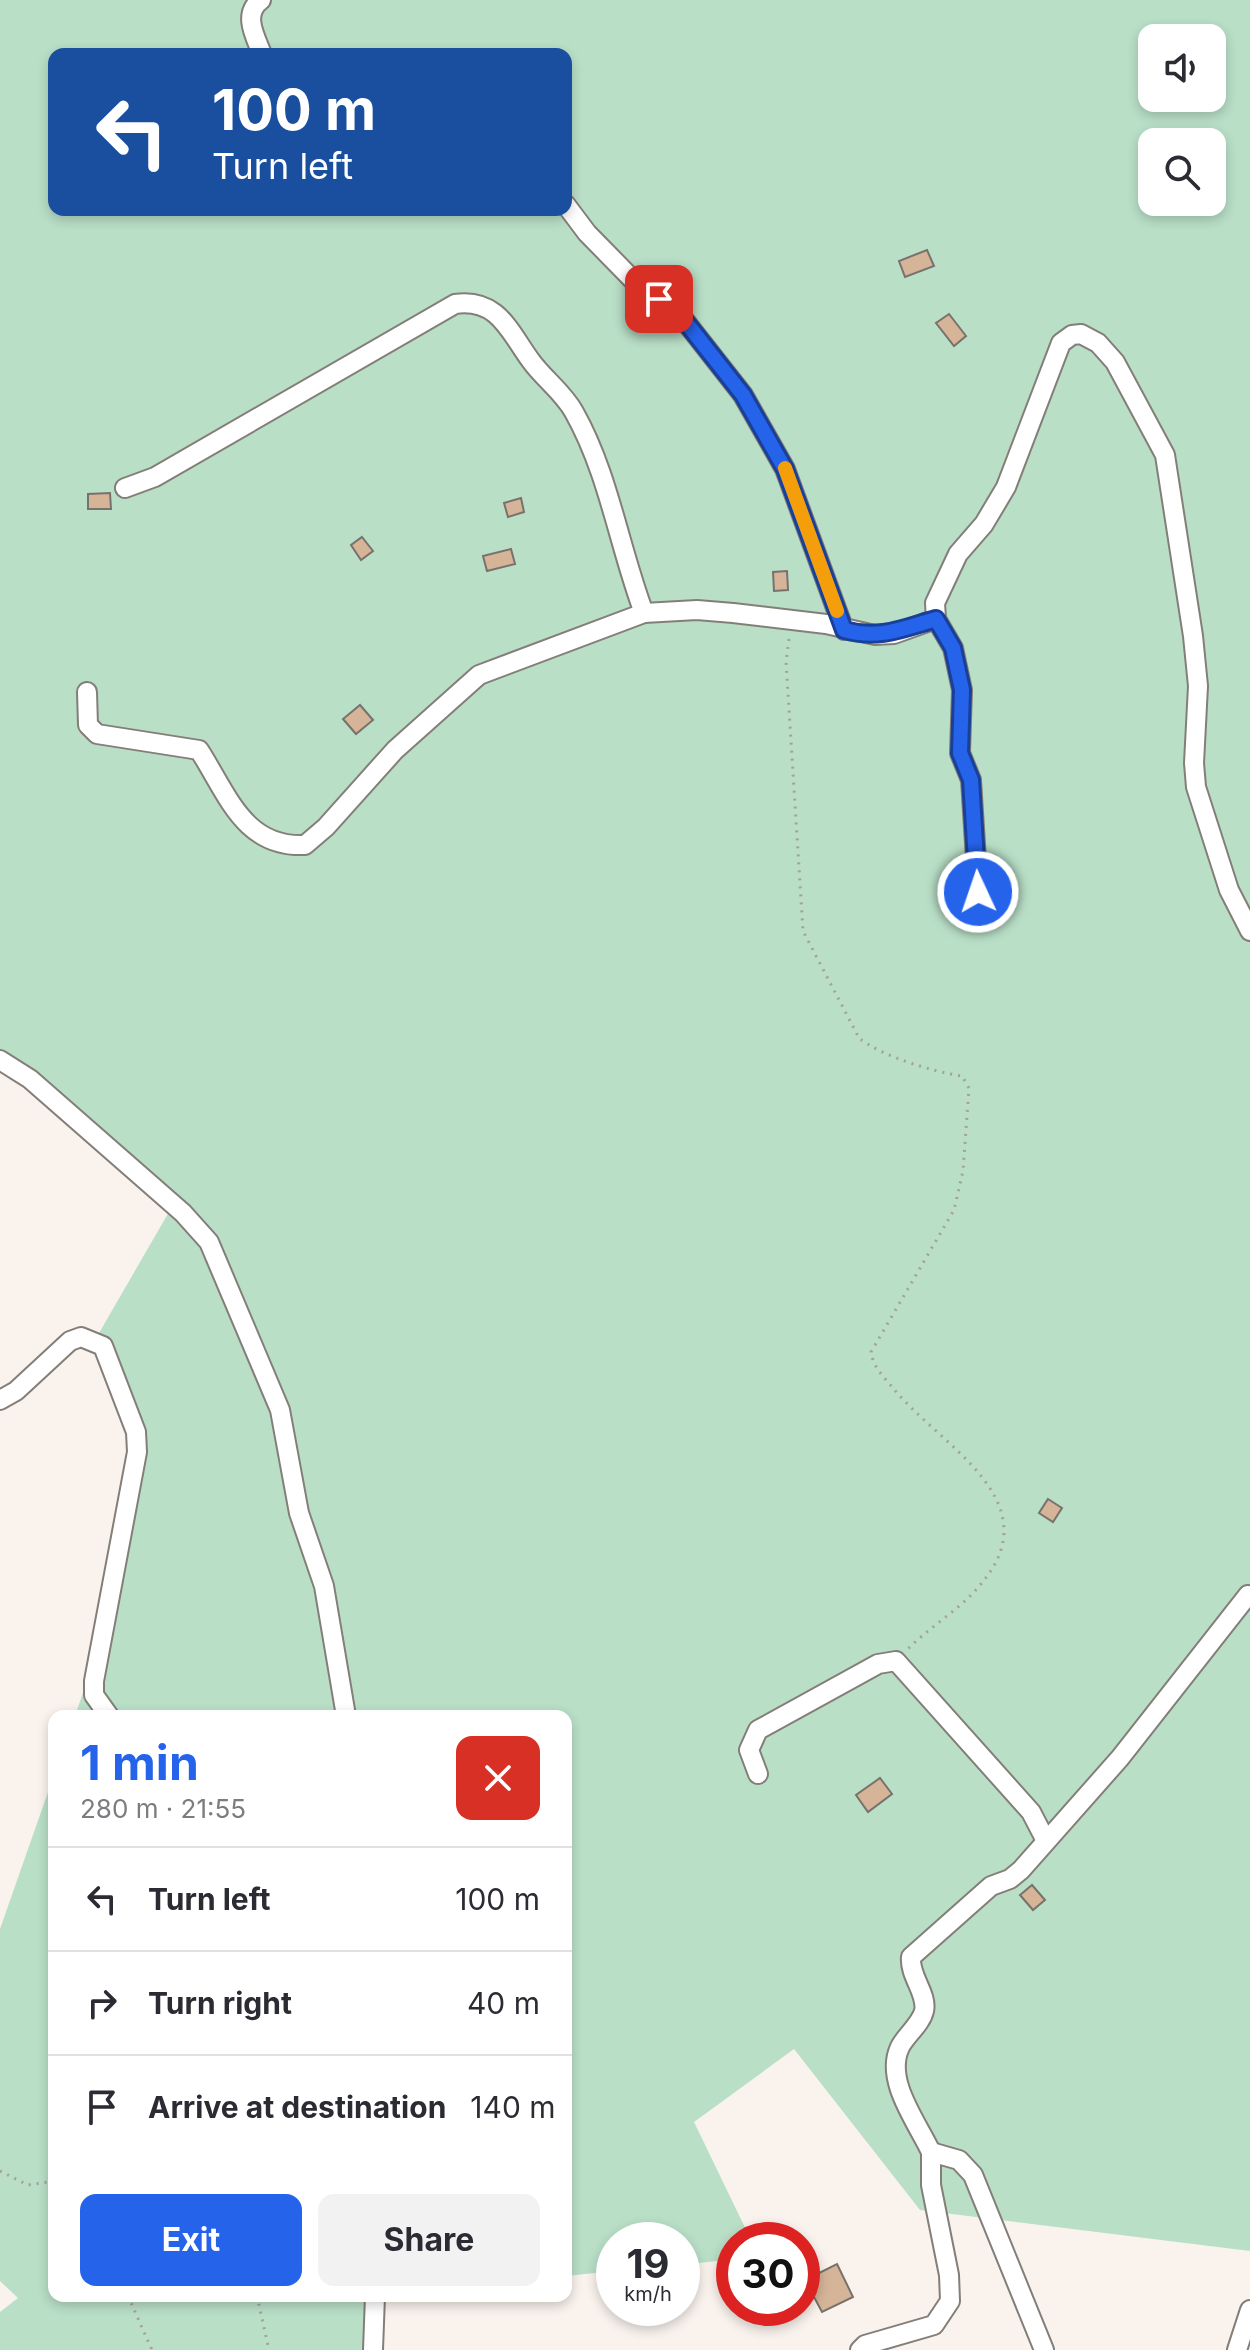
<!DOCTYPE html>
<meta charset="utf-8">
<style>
body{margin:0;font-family:Inter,sans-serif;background:#f2f2f3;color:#2b2b33;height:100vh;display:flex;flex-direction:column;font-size:30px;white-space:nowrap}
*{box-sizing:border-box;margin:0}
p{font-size:26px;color:#7c7c81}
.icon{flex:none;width:44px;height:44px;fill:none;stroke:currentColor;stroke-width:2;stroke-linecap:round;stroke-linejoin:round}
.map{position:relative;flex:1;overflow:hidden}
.drawer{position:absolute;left:48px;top:1710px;width:524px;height:592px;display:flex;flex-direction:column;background:#fff;border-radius:16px;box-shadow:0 4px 12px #0003}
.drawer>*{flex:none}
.top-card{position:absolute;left:48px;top:48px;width:524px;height:168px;border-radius:16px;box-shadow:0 4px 12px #0003;background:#1a4fa0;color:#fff;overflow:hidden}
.controls{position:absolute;left:1138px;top:24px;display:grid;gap:16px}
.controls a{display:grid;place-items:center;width:88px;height:88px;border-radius:16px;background:#fff;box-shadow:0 4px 12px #0003;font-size:40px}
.speed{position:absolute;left:596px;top:2222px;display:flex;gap:16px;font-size:40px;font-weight:700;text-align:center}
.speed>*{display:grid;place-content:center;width:104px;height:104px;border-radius:50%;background:#fff;box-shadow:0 4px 12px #0003;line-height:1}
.speed small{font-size:20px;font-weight:400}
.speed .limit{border:12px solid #d22;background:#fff;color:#111}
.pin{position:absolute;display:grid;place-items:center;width:68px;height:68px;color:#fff;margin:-34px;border-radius:16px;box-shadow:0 4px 12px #0006}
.me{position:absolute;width:88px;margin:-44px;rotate:357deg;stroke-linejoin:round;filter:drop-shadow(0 0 6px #0008)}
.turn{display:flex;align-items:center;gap:28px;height:168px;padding:0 32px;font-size:36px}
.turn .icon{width:104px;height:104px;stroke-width:2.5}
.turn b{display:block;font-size:56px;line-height:68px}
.round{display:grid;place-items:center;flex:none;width:84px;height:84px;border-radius:16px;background:#f2f2f3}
.summary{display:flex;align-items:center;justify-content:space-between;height:136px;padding:0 32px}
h1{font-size:48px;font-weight:700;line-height:60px;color:#2563eb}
.primary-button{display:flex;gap:16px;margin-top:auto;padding:16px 32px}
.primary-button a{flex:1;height:92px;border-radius:16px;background:#2563eb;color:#fff;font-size:32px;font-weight:700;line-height:92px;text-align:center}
.primary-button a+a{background:#f2f2f3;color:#2b2b33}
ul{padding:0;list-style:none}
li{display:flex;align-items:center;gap:24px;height:104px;padding:0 32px;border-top:2px solid #e1e1e2}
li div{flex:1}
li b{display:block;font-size:30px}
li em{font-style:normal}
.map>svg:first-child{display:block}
</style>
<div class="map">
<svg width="1250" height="2350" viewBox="0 0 1250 2350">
<rect width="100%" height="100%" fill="#f9f2ed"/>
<g fill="#b9dfc7" fill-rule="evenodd">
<path d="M0,0h1250v2251l-330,-41 -126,-161 -100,73 57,118h-17v19l-52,6v-25h-68v31l-48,5v-560h-491l22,-64 40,-200 -42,-112 78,-135 -173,-145zM1152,38h60v60h-60zM54,54h512v156h-512zM1152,142h60v60h-60z"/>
<polygon points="54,1775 54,2296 375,2296 369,2350 0,2350 0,2312 18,2298 0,2281 0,1929"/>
</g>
<g fill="#d6b497" stroke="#78726e" stroke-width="2">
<polygon points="927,250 934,266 905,277 899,261"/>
<polygon points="949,314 966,336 954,346 936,323"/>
<polygon points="110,493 111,509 88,509 88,494"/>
<polygon points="521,498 524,512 508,517 504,503"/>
<polygon points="362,537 373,551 361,560 351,545"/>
<polygon points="511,549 515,564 487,571 483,556"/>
<polygon points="787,571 788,590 774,591 773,572"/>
<polygon points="360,705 373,720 356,734 343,719"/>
<polygon points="1048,1499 1062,1508 1053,1522 1039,1513"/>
<polygon points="880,1778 892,1794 868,1812 856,1795"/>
<polygon points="1032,1885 1045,1900 1033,1910 1020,1895"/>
<polygon points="837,2264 853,2297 822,2312 805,2280"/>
</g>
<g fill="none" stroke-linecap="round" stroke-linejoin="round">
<g stroke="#847e79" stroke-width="22">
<g id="street">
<path d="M261,0c-19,14 -6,36 1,54"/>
<polyline points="566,205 587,233 636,283 681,316 743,395 785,469 844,630"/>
<path d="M125,488l30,-11 300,-173c43,-6 54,27 76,57 13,18 32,31 43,51 35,62 45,135 70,201"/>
<path d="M87,692l1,33 9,9 102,16c29,45 45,98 106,95l21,-18 69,-77 84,-75 165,-62 53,-3 36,3 93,11 49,11 19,-1 42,-15"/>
<polyline points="978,892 971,780 960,753 962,690 953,648 936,619 935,603 958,554 984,524 1006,487 1061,343 1072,335 1081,334 1098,343 1115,362 1165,455 1193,636 1198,686 1194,763 1196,787 1229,890 1250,931"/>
<polyline points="0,1060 30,1079 183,1213 209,1242 280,1410 299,1513 324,1586 346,1716"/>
<polyline points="0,1400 16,1391 70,1341 81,1337 103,1346 136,1432 137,1452 94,1681 94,1695 109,1716"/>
<polyline points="758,1774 749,1750 758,1730 878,1664 896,1661 1031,1812 1045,1839"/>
<path d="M931,2152c-14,-30 -47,-72 -31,-105 6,-12 21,-23 24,-36 4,-17 -15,-35 -13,-54l80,-71 19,-7 11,-9 99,-112 128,-163"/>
<polyline points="373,2350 375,2296"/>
<polyline points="860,2350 865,2345 934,2325 950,2301 949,2275 931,2185 931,2152 959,2160 973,2175 1044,2350"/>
<polyline points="1237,2350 1250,2310"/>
</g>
</g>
<g stroke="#a5a09c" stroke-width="3" stroke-dasharray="2 6" stroke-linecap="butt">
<path d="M789,639l-3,23 17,269 56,107c22,18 75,34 103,38l7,12 -6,83 -9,39 -83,142c2,15 13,25 22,36 47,58 159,112 88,196 -21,26 -51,42 -74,66"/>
<polyline points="0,2171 28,2185 54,2181"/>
<polyline points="128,2296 152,2350"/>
<polyline points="257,2296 269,2350"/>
</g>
<use href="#street" stroke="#fff" stroke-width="18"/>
</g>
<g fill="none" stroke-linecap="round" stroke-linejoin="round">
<g stroke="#184099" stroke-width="20">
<path id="route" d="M659,299l22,17 62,79 42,74 59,161c35,10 60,-2 92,-11l17,29 9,42 -2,63 11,27 7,112"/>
</g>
<use href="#route" stroke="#2563eb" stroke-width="14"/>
<polyline stroke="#f59e0b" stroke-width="14" points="785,468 837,611"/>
</g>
</svg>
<div class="controls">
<a><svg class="icon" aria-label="sound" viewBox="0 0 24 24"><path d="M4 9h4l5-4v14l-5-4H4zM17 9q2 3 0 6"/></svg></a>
<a><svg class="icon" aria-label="search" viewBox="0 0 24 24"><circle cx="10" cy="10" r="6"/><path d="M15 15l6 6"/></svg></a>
</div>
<div class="speed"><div>19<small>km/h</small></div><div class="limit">30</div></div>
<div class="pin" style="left:659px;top:299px;background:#d93025"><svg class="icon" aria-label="arrive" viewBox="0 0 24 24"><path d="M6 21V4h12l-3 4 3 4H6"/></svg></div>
<svg class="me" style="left:978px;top:892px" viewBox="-20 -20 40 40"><circle r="17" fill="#2563eb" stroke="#fff" stroke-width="3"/><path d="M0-11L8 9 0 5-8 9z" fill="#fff"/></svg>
<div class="top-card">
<div class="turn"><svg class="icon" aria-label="left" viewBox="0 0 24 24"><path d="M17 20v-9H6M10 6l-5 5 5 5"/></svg><div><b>100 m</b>Turn left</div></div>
</div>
<section class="drawer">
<div class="summary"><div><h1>1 min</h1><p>280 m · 21:55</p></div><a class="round" style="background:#d93025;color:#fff"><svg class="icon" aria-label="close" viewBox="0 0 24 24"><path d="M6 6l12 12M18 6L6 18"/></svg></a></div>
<ul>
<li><svg class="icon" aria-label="left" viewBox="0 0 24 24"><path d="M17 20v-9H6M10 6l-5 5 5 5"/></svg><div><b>Turn left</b></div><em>100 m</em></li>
<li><svg class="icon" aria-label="right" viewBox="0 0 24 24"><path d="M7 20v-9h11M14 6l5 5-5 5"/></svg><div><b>Turn right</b></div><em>40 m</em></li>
<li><svg class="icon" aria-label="arrive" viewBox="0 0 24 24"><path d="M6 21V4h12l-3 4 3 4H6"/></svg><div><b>Arrive at destination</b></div><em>140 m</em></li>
</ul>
<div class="primary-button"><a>Exit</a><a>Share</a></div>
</section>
</div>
